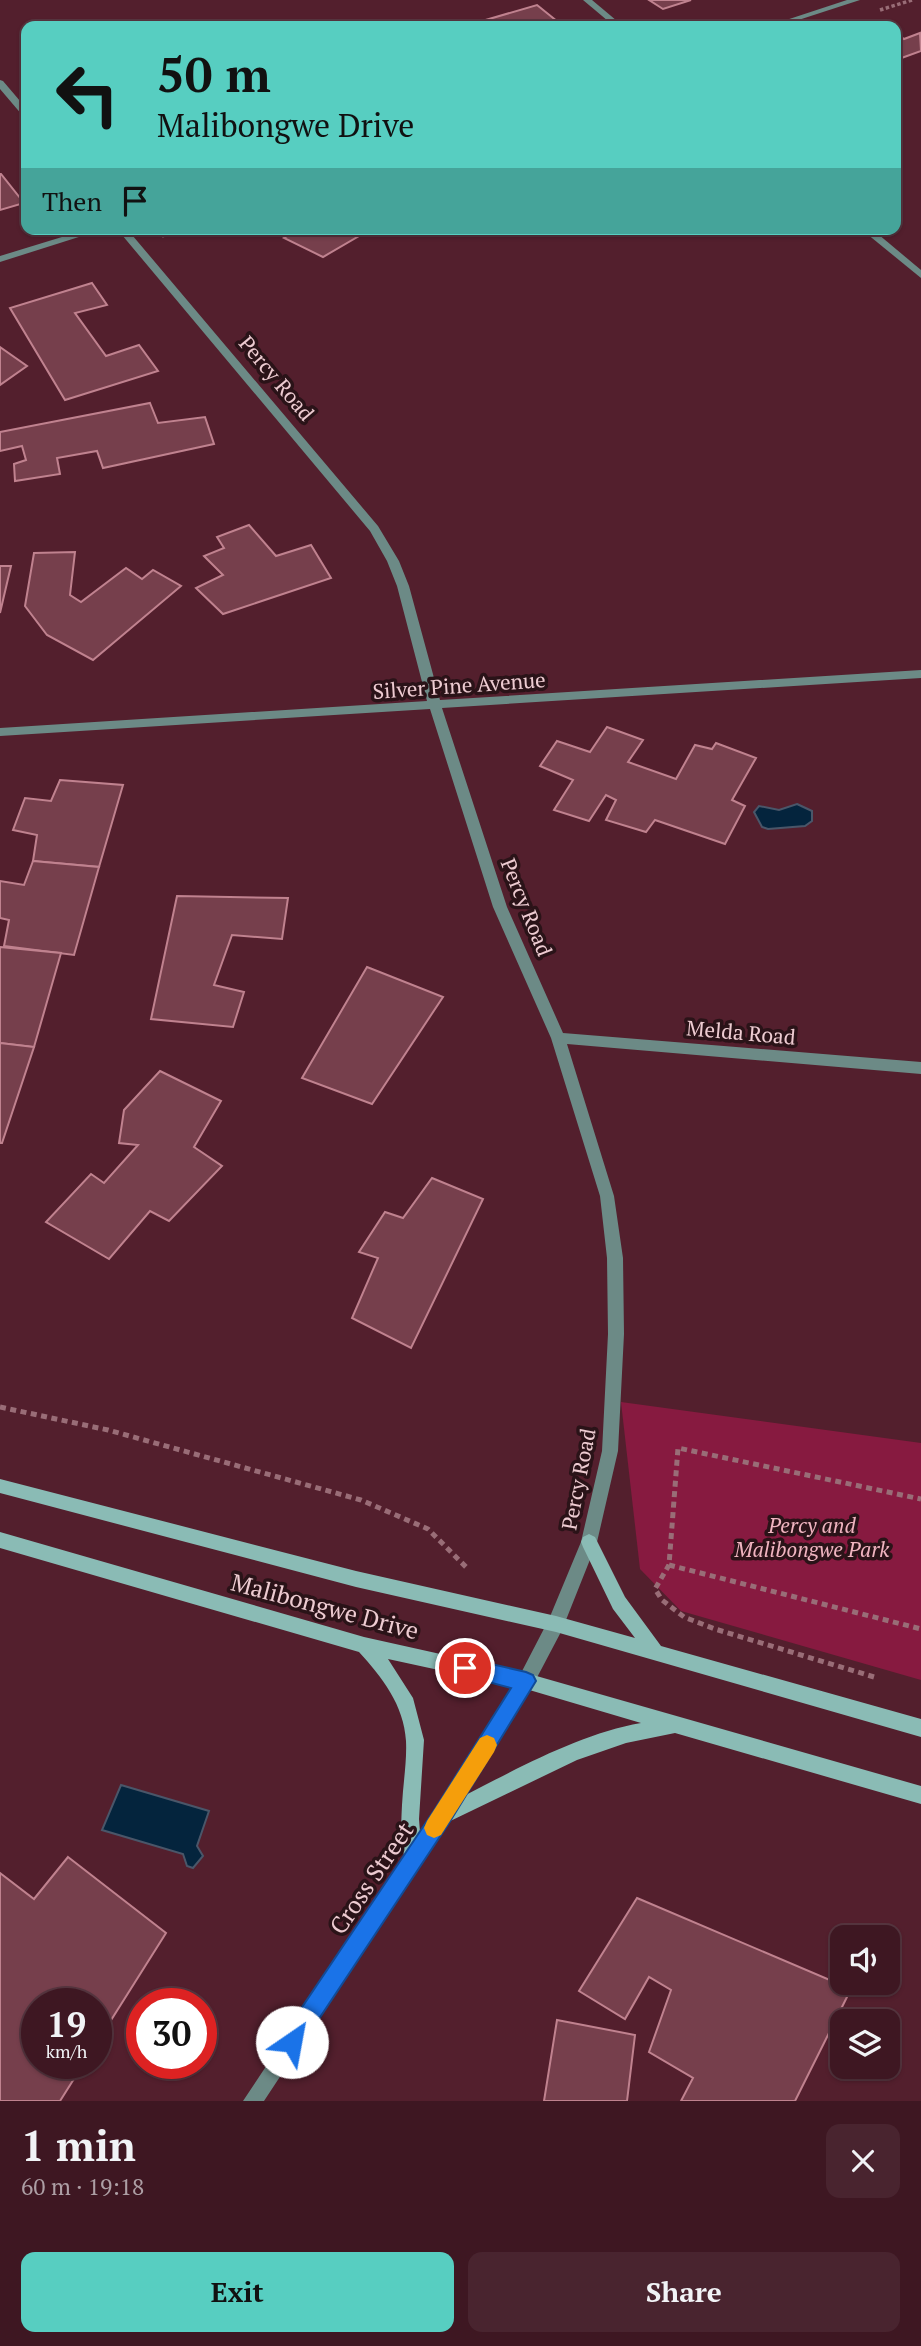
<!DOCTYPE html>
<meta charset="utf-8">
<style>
body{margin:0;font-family:"PT Serif",serif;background:#49242f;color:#f1f3f6;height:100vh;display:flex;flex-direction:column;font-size:26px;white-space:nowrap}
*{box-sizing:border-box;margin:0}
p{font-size:23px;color:#ad9fa5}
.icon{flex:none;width:38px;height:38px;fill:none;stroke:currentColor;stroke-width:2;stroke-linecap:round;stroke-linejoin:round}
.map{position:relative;height:2101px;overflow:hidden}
.drawer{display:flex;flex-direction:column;background:#3e1722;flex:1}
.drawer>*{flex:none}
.top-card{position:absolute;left:21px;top:21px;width:880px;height:214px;border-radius:14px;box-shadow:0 2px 5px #0004,0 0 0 2px #573640;background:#57cec1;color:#111;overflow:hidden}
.buttons{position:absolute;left:830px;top:1925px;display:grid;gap:14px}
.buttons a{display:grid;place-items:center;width:70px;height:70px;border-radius:14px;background:#3e1722;box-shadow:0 2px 5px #0004,0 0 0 2px #573640;font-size:35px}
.speed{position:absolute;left:21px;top:1988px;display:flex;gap:14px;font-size:35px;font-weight:700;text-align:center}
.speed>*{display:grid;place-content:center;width:91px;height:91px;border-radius:50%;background:#3e1722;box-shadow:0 2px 5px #0004,0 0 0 2px #573640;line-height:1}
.speed small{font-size:18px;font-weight:400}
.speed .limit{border:10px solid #d22;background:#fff;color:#111}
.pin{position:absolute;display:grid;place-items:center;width:60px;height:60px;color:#fff;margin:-30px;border:4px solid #fff;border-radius:50%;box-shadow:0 2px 7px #0007}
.me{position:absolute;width:77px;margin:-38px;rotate:33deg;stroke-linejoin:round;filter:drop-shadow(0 0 5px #0008)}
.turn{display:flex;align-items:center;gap:24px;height:147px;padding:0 21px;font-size:32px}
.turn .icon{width:91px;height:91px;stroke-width:2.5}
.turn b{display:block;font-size:49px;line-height:60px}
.then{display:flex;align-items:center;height:66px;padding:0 21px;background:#0003;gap:14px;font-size:26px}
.round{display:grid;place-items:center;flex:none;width:74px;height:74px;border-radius:14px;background:#49242f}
.summary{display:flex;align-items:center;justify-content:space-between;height:119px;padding:0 21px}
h1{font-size:42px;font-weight:700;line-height:52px}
.button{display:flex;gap:14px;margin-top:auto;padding:14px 21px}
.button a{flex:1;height:80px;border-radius:14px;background:#57cec1;color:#111;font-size:28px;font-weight:700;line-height:80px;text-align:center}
.button a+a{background:#49242f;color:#f1f3f6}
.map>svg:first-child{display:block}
</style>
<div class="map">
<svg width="921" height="2101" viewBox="0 0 921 2101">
<rect width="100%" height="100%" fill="#531f2d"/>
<polygon fill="#871a40" points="621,1402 921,1443 921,1680 681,1611 640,1569"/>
<g fill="#04243d" stroke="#4a5669" stroke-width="2">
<polygon points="797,804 812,811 812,821 805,826 768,829 762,827 754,812 759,806 779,810"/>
<polygon points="121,1785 209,1811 197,1846 203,1856 193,1868 187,1866 183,1854 102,1830"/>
</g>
<g fill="#763f4c" stroke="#c0828f" stroke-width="2">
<polygon points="649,0 691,0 663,9"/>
<polygon points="537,5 563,26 465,26"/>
<polygon points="896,33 904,39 920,33 921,51 896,60"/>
<polygon points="0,174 1,174 24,203 0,210"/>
<polygon points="299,229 371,229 323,257 284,238"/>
<polygon points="92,283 107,305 75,313 106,356 139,345 158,371 65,400 10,308"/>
<polygon points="0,347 27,366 0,385"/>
<polygon points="150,403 158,423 205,417 214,444 103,468 97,451 57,458 60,474 15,481 14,464 26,460 22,446 0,451 0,432"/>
<polygon points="249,525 276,556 311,545 331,578 223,614 196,588 223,575 204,556 224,548 217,537"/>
<polygon points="75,552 70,595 81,602 126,568 142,579 153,570 181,586 93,660 47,635 25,606 34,553"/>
<polygon points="0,566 11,566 0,613"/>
<polygon points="607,727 643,740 628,762 676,779 695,745 712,749 716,743 756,758 732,800 745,806 725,844 655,820 646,832 606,820 616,800 606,795 589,821 554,810 573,780 540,766 557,741 590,752"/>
<polygon points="60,780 123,785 99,867 33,861 37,835 13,830 25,798 51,801"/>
<polygon points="33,861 99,867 74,955 4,946 9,920 0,918 0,881 24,885"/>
<polygon points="177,896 288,898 282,939 232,935 214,985 244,992 233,1027 151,1019"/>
<polygon points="0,947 61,953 34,1047 0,1043"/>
<polygon points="367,967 443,997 372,1104 302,1078"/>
<polygon points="0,1043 34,1047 2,1143 0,1143"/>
<polygon points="160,1071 221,1101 194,1147 222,1166 169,1221 150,1211 109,1259 46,1222 91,1174 104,1183 138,1145 119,1143 124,1110"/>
<polygon points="432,1178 483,1199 411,1348 352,1318 378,1258 359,1252 385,1212 403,1218"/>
<polygon points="68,1857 166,1933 96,2044 96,2004 37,2004 37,2063 84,2063 60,2101 0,2101 0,1873 34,1899"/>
<polygon points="637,1898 851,1989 795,2101 681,2101 693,2078 649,2052 671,1990 649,1977 625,2019 579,1991"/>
<polygon points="557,2020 635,2035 627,2101 544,2101"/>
</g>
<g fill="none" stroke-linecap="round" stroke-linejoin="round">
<g stroke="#996d77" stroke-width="3.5" stroke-dasharray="3.5 2.5" stroke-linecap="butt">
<polyline points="880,10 912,0"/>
<polyline points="162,236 184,229"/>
</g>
<g stroke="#996d77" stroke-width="5" stroke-dasharray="6 4.5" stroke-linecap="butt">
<polyline points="0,1407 108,1430 361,1500 428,1529 469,1570"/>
<polyline points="669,1565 921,1629"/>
<polyline points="874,1677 715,1629 684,1617 662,1600 655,1589 669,1565 678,1448 921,1499"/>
</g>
<g fill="#6c8a86" fill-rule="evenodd">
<polygon points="583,0 592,0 623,26 614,26"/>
<polygon points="0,80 3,81 26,108 26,117 23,116 0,89"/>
<polygon points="117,229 127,229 378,526 399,561 409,586 440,700 921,670 921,678 442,708 507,907 563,1033 921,1062 921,1074 567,1044 614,1196 623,1258 624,1334 618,1451 597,1542 562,1630 532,1687 448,1822 264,2101 243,2101 436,1810 520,1675 549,1619 581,1542 602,1451 608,1334 607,1258 600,1196 551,1038 493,907 430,709 0,736 0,728 427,701 397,586 387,561 370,531"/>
<polygon points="861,229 872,229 921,270 921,278"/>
</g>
<g fill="#6c8a86" fill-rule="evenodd">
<polygon points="847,0 860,0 780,26 768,26"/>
<polygon points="88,229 104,229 0,262 0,256"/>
</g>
<g fill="#8abbb5" fill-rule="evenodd">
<polygon points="0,1479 356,1571 556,1616 635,1638 613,1609 583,1547 581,1542 583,1537 589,1534 595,1537 625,1597 661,1646 921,1719 921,1737 556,1632 356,1587 0,1493"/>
<path d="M0,1532l364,105 162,36 395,113v18l-246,-71 -49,10 -49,17 -135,65 -6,-3 -3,-6 3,-6c63,-31 136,-75 205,-87l-115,-34 -138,-30 25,39 11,42 -5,79 3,39 -3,6 -6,3 -6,-3c-7,-16 -6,-40 -5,-59 1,-21 5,-43 4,-64 -2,-36 -24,-64 -47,-89l-359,-104z"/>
</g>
</g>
<polygon fill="#1a73e8" stroke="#114b97" stroke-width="2" points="465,1658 526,1672 533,1675 536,1681 449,1823 299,2049 292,2053 284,2049 281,2042 284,2034 435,1809 511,1688 458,1674 456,1668 458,1661"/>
<polygon fill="#f59e0b" points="487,1735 494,1738 497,1745 494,1752 441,1835 434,1838 427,1835 424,1828 427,1821 480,1738"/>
<g text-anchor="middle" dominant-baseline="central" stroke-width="7" stroke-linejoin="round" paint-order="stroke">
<g font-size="21" fill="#edcbd1" stroke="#2a1318">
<text transform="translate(277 378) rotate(50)">Percy Road</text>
<text transform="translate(459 685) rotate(-4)">Silver Pine Avenue</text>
<text transform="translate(527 907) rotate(68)">Percy Road</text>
<text transform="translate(741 1032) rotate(5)">Melda Road</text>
<text transform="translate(578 1479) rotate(-79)">Percy Road</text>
</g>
<g font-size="21" font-style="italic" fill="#f0b4c0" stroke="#2a1318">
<text x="812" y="1525">Percy and<tspan x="812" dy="24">Malibongwe Park</tspan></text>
</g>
<g font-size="24" fill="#edcbd1" stroke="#2a1318">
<text transform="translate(325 1606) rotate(15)">Malibongwe Drive</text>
<text transform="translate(371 1878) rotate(-56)">Cross Street</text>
</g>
</g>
</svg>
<div class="buttons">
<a><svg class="icon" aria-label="sound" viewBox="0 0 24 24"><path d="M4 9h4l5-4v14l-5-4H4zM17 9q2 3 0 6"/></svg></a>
<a><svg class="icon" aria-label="layers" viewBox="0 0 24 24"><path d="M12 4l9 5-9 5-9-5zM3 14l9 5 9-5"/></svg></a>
</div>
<div class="speed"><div>19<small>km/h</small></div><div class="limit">30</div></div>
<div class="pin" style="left:465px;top:1668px;background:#d93025"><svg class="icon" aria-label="arrive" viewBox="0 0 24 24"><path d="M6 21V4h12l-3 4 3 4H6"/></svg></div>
<svg class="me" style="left:292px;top:2042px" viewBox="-20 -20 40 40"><circle r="19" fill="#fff"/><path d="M0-13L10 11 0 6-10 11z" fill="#1a73e8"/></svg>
<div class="top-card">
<div class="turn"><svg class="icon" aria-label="left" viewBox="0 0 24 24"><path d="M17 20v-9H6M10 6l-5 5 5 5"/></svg><div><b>50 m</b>Malibongwe Drive</div></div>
<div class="then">Then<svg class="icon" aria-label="arrive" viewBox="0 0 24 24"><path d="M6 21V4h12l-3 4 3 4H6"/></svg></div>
</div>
</div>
<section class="drawer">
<div class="summary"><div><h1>1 min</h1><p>60 m · 19:18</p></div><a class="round"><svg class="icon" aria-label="close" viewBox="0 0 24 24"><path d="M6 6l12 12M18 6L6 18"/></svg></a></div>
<div class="button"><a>Exit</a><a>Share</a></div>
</section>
